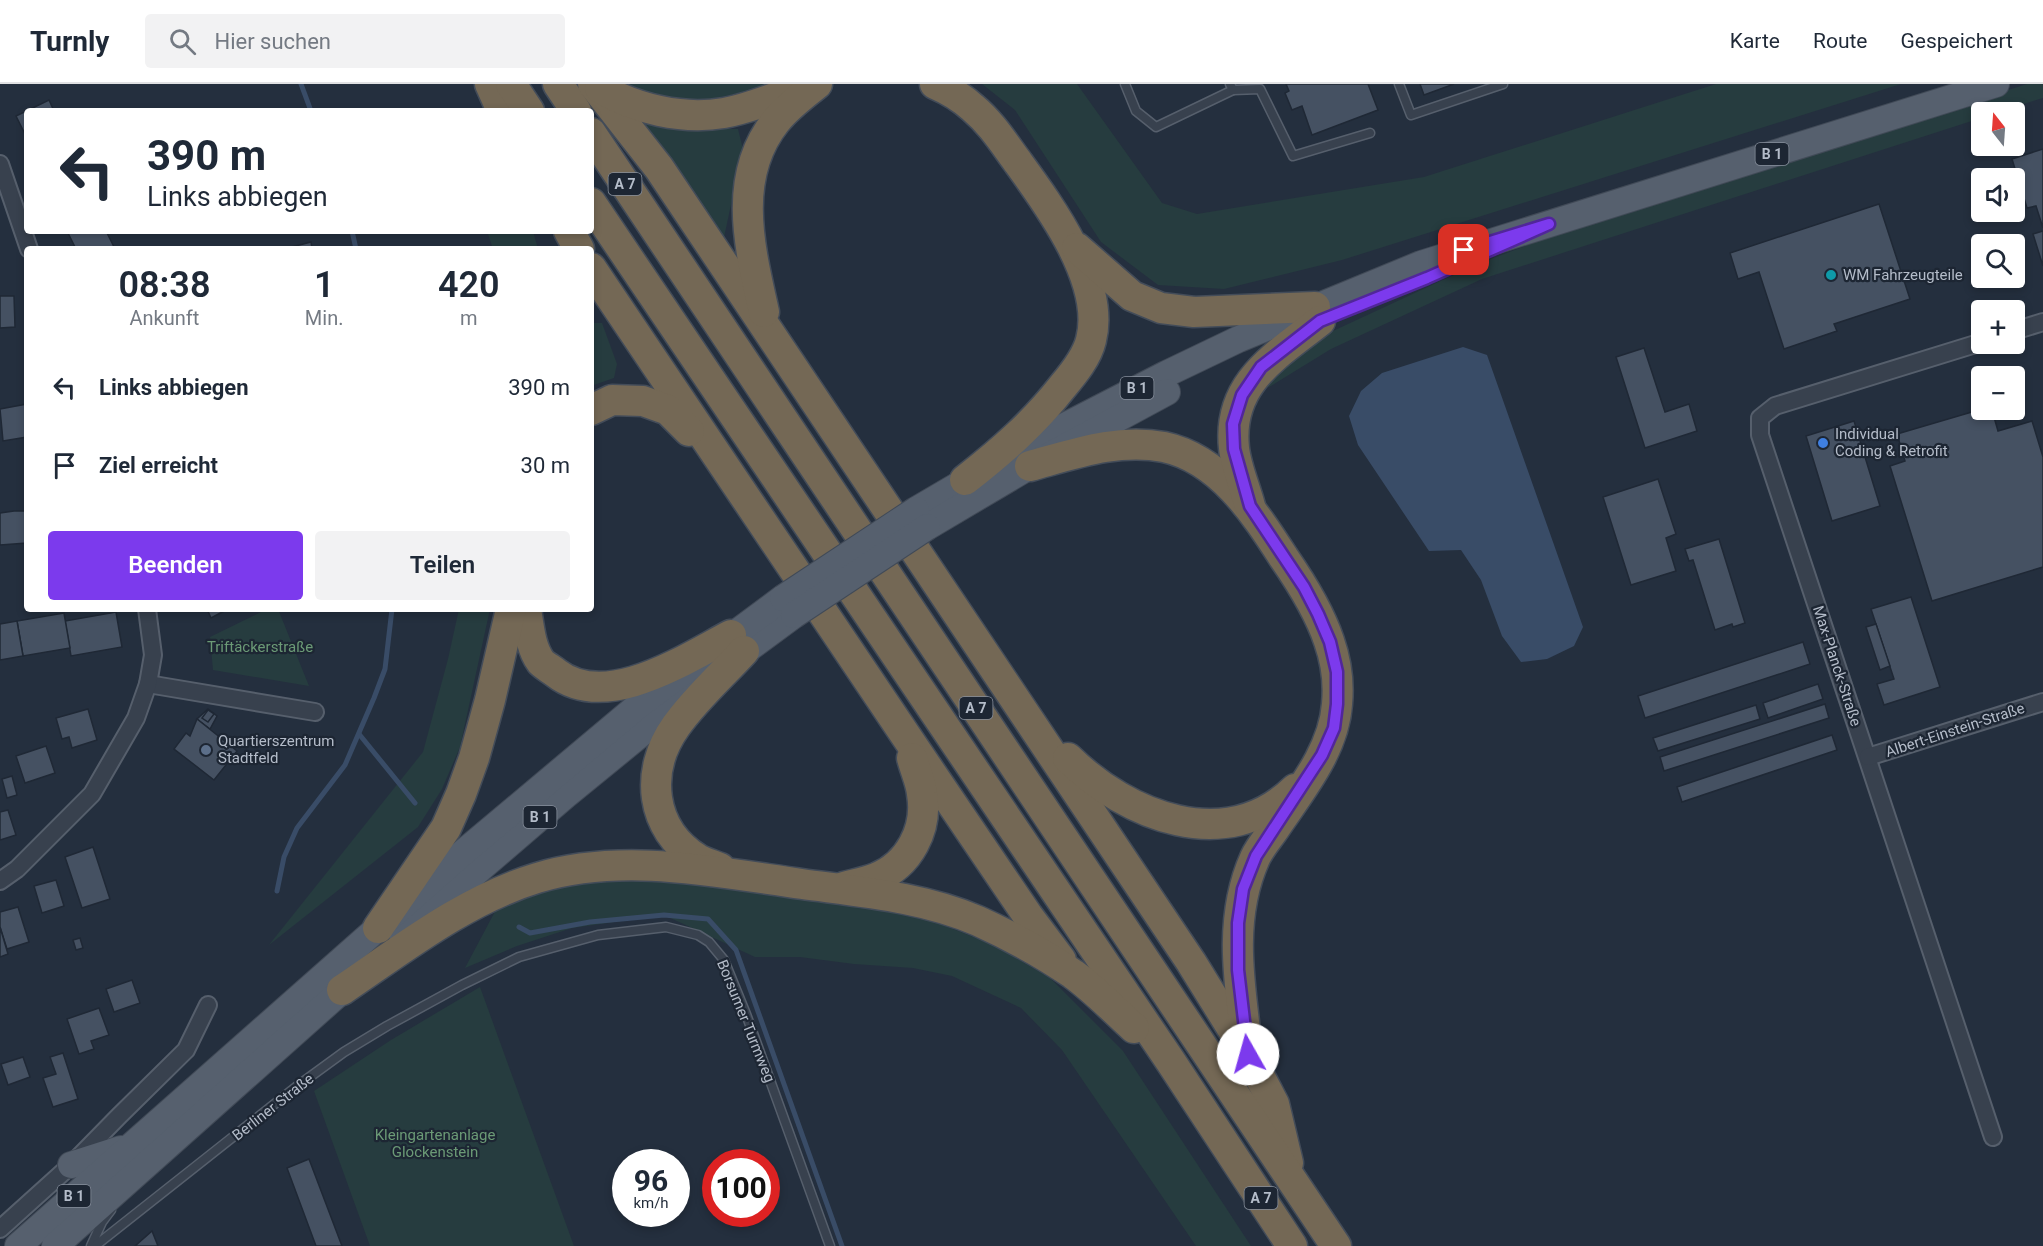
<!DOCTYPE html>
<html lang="de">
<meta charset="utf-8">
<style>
body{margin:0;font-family:Roboto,sans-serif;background:#f2f2f3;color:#1f2937;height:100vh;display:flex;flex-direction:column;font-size:22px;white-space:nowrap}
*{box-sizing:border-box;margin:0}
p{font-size:20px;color:#747a83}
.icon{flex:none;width:33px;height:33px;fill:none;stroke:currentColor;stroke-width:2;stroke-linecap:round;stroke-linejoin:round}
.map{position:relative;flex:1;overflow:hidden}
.drawer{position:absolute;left:24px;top:162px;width:570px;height:366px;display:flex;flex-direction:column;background:#fff;border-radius:6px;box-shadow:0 3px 9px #0003}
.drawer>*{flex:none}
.banner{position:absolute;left:24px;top:24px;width:570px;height:126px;border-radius:6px;box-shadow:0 3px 9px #0003;background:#fff;color:#1f2937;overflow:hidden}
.needle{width:39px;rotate:343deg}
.controls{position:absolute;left:1971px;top:18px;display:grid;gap:12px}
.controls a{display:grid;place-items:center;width:54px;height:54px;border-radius:6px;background:#fff;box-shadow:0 3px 9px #0003;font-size:30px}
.speed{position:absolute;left:612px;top:1065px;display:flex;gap:12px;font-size:30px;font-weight:700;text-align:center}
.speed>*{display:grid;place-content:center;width:78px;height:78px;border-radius:50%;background:#fff;box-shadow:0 3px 9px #0003;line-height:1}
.speed small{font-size:15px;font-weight:400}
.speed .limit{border:9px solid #d22;background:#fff;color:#111}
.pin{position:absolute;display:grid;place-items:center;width:51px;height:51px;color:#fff;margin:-26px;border-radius:12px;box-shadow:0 3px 9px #0006}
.me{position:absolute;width:66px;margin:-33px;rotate:353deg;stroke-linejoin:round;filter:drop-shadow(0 0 4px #0008)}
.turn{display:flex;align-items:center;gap:21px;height:126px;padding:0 24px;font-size:27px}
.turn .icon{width:78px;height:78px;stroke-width:2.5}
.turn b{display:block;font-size:42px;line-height:51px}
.eta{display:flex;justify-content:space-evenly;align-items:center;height:102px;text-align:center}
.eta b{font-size:36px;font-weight:600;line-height:42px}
.action{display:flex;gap:12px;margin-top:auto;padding:12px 24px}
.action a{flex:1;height:69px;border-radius:6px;background:#7c3aed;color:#fff;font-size:24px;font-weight:600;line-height:69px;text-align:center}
.action a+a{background:#f2f2f3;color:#1f2937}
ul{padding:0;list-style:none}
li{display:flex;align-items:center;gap:18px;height:78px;padding:0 24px}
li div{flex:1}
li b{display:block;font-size:22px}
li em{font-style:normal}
header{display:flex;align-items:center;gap:36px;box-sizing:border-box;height:84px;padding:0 30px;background:#fff;border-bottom:2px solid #e0e1e3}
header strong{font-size:28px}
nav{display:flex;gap:33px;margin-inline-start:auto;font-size:21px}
.search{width:420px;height:54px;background:#f2f2f3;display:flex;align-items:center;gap:15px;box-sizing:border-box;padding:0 21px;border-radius:6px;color:#747a83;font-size:22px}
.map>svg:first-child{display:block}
</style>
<header>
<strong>Turnly</strong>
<div class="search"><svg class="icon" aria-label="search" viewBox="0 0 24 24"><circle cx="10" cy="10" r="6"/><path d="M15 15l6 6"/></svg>Hier suchen</div>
<nav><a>Karte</a><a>Route</a><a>Gespeichert</a></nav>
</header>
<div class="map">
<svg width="2043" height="1162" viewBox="0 0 2043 1162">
<rect width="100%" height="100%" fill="#242f3e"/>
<g fill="#263c3f">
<path d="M621,0h146c-38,14 -81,23 -121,13 -8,-2 -17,-9 -25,-13z"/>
<polygon points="982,0 1077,0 1162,119 1197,130 1424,93 1716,0 1901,0 1342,176 1224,205 1158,201 1101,158 1015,26"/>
<polygon points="2027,0 2043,0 2043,14 1997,28 1982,28 1981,34 1482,195 1331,265 1269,303 1259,300 1305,260 1475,181 1584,140"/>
<polygon points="629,26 703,45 738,45 743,65 723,158"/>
<polygon points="487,147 533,147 538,165 493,165"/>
<polygon points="591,239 602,239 617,280 614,294 591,302"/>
<polygon points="267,525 278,525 309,602 213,586 210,553"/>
<polygon points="459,525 490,525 460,663 442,705 418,743 269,861 423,668 448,575"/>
<polygon points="596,794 696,797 844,818 935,838 992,860 1049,893 1123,967 1251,1162 1196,1162 1062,966 1021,924 952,892 913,884 854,880 800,873 755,873 664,831 572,844 517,862 465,884 500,818"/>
<polygon points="480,903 574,1162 370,1162 314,1007 391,956"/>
</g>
<polygon fill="#394c67" points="1463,263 1487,271 1583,543 1574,562 1547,575 1521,578 1502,552 1481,496 1461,466 1429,467 1358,361 1349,332 1361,307 1382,289"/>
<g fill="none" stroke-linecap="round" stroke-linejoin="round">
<g stroke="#394c67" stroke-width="5">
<polyline points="301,0 311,27"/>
<polyline points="352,147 356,165"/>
<polyline points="359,650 415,719"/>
<polyline points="277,807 284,773 297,744 345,681 374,614 385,585 392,525"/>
<polyline points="519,843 530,849 590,838 664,831 708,835 736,866 842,1162"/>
</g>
</g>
<g fill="#455162" stroke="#1f2835" stroke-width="1.5">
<polygon points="1286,0 1368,0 1378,26 1312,51 1302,22 1292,26 1285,9 1289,7"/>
<polygon points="1420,0 1454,0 1424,11"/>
<polygon points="49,16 54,27 27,27 27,54 16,32"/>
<polygon points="2043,65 2043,144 2036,122 2027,124 2012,75"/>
<polygon points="1879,120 1910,215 1834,240 1837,247 1784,265 1759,188 1738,195 1730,169"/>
<polygon points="67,147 106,147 115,165 76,165"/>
<polygon points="2043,147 2043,182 2033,150"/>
<polygon points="311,158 312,165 284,165"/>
<polygon points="0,212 14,212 15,243 0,244"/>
<polygon points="1644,264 1665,328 1689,320 1697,347 1645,364 1616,273"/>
<polygon points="27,320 27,353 3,357 0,325"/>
<polygon points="1982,325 1992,326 1998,347 2032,337 2043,373 2043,483 1932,517 1890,382 1905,377 1897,350"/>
<polygon points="1854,337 1880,422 1832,437 1806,352"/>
<polygon points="1658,395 1676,450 1666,454 1676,487 1631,501 1603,413"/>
<polygon points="14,427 27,427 27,459 0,461 0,429"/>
<polygon points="1719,455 1745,539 1733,543 1732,540 1715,546 1693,476 1689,477 1685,465"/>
<polygon points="1911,513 1940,603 1884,621 1877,600 1894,595 1871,525"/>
<polygon points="207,525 228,525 211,534"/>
<polygon points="116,528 122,563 71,572 65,537"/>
<polygon points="64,529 70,564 23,572 17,537"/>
<polygon points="17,537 23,572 0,576 0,540"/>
<polygon points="1876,540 1890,582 1880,586 1866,543"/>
<polygon points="1803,558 1810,580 1645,634 1638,612"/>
<polygon points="1818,600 1823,615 1768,634 1763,619"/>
<polygon points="1825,620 1829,634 1664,687 1660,673"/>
<polygon points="1756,621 1760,635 1658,667 1653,654"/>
<polygon points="88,625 97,656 72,664 69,653 62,655 56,634"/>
<polygon points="208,625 217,632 210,645 197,635"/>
<polygon points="208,626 214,630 208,638 202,634"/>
<polygon points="197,635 237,667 214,696 174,665 186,649 190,652"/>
<polygon points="1832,651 1837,666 1682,718 1677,703"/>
<polygon points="46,662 55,689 25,699 16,672"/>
<polygon points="12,692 17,711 7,714 2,695"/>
<polygon points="8,726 16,751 0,756 0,728"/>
<polygon points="93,763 110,815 82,824 65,773"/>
<polygon points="56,796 64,822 42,829 34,802"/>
<polygon points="18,823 29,858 7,865 0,843 0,828"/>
<polygon points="0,843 8,870 0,873"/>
<polygon points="80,854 83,864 76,866 73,856"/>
<polygon points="132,896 140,919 114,928 106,905"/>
<polygon points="99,924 109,951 91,957 94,965 79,970 67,935"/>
<polygon points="63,969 78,1015 53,1023 43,994 56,990 50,973"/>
<polygon points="23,973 30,993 8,1001 1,980"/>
<polygon points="309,1075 342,1162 316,1162 287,1084"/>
<polygon points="152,1147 158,1162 135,1162"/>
</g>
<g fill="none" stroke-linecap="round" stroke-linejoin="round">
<g stroke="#565f6c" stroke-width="11">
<g id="lane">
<polyline points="1125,0 1136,27 1156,43 1233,6 1230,0"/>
<polyline points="1399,0 1411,31 1503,0"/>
<polyline points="1233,6 1260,5 1293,72 1370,49"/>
<polyline points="91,1162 102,1138 111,1126"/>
<polyline points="95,1162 296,1003 344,968 387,942 462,901 519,873 598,851 666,843 698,851 709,858 724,876 746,930 830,1162"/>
</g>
</g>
<g stroke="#565f6c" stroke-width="20">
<g id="street">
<polyline points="0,80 29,165"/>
<polyline points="2014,247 2043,238"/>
<polyline points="1982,258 1775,322 1760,334 1760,351 1993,1053"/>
<polyline points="148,600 315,628"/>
<polyline points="1868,673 2043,618"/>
<polyline points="0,797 17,785 92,710 136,634 148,600 153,571 147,525"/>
<polyline points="0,1145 71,1081 119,1032 186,966 208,921"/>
</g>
</g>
<g stroke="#414a57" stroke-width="28">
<g id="primary">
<polyline points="916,426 1020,365 1166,290 1239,255 1421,180 1996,0"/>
<polyline points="927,443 1030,382 1167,308"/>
<polyline points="729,579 794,531"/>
<polyline points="402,852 566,711 698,603"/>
<polyline points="71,1081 121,1065"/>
<polyline points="18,1162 465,767 639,621 783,514"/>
<polyline points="55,1162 357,893"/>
</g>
</g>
<g stroke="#434c59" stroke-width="33">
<g id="highway">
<polyline points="490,0 502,27"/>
<polyline points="511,0 529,27"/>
<polyline points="558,0 576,27"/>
<polyline points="593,0 659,84 1191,878 1248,970 1274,1020 1288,1079"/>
<path d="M935,0c14,6 27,14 38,24 18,15 30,34 44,53 32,44 89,121 74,179 -4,17 -17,33 -28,46 -29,37 -61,65 -98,94"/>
<path d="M600,4c36,21 82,32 124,25 28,-5 54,-17 80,-26"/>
<polyline points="591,49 1336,1162"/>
<polyline points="591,119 1171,978 1292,1162"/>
<polyline points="569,147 579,165"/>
<polyline points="1077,164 1132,212 1161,224 1194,228 1315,223"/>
<polyline points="591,184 906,652 1028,832 1061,876"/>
<path d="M764,228c-14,-63 -33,-135 12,-191 11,-14 27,-26 41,-37"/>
<polyline points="591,326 612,316 643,317 668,326 689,347"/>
<path d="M1030,382c44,-12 88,-28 134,-19 56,12 91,66 120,111 18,26 35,53 45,83 7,20 10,42 8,63 -3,46 -37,87 -62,124 -6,9 -15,19 -20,30 -27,60 -16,124 -8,187"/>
<path d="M1250,422c-5,-19 -14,-39 -16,-58 -7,-65 42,-92 86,-127"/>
<path d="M526,525c3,17 4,38 15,53 4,4 10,7 15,11 50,39 129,-14 175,-38"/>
<path d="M1068,674c59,58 158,98 227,31"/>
<path d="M720,784c-7,-3 -15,-5 -22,-9 -48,-30 -54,-88 -22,-133 19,-27 46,-51 68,-75"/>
<path d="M844,803c11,-3 22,-5 32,-9 33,-13 52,-49 46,-84 -1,-12 -7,-24 -10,-36"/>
<polyline points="378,844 446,744 461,710 474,674 490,616 511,525"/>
<path d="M342,906c62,-42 123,-90 195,-112 85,-26 179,-6 265,6 59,8 121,13 176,37 33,15 66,33 95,53 22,16 41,36 61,54"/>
</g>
</g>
<use href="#lane" stroke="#38414e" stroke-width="8"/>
<use href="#street" stroke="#38414e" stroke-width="16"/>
<use href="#primary" stroke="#56606e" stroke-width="26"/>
<use href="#highway" stroke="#746855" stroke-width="30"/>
<g stroke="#414a57" stroke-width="28" stroke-linecap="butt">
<g id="primary-bridge">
<polyline points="783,514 916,426"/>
<polyline points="794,531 927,443"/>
</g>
</g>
<use href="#primary-bridge" stroke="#56606e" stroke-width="26"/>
</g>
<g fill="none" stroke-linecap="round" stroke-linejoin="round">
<g stroke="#51269a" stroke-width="15">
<polyline id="route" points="1248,970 1238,886 1238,839 1243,805 1256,772 1322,671 1334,644 1337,620 1337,588 1330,558 1318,530 1304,503 1250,422 1234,365 1233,340 1242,311 1261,283 1320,237 1427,194 1549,140 1464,166"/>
</g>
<use href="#route" stroke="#7c3aed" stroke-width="10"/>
</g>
<circle fill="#0f9aa8" stroke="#1d2633" stroke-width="2" cx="1831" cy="191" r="6"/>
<circle fill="#3f7fe0" stroke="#1d2633" stroke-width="2" cx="1823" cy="359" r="6"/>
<circle fill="#5c6f8a" stroke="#1d2633" stroke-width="2" cx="206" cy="666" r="6"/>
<g text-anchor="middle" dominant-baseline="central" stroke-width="4.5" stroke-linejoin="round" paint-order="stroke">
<g fill="#1d2633" stroke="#878f9c" stroke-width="1.5">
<rect x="1755.5" y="59" width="33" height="22" rx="4.5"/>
<rect x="608.5" y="89" width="33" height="22" rx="4.5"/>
<rect x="1120.5" y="293" width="33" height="22" rx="4.5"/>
<rect x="959.5" y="613" width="33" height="22" rx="4.5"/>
<rect x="523.5" y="722" width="33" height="22" rx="4.5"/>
<rect x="57.5" y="1101" width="33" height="22" rx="4.5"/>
<rect x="1244.5" y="1103" width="33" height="22" rx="4.5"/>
</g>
<g font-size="14" font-weight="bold" fill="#b4bcc9">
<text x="1772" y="70">B 1</text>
<text x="625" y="100">A 7</text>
<text x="1137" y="304">B 1</text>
<text x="976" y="624">A 7</text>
<text x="540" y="733">B 1</text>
<text x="74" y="1112">B 1</text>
<text x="1261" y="1114">A 7</text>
</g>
<g font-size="15" fill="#b4bcc9" stroke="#1d2633" text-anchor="start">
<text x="1843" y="191">WM Fahrzeugteile</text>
<text x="1835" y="350">Individual<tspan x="1835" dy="17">Coding &amp; Retrofit</tspan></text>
<text x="218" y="657">Quartierszentrum<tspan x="218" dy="17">Stadtfeld</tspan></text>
</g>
<g font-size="15" fill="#6b9a76" stroke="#1d2633">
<text x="260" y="563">Triftäckerstraße</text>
<text x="435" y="1051">Kleingartenanlage<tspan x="435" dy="17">Glockenstein</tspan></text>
</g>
<g font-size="15" fill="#b4bcc9" stroke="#1d2633">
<text transform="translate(1837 582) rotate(72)">Max-Planck-Straße</text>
<text transform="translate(1955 646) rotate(-18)">Albert-Einstein-Straße</text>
<text transform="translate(746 937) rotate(68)">Borsumer Turmweg</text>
<text transform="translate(273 1023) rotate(-38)">Berliner Straße</text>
</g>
</g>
</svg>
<div class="controls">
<a><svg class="needle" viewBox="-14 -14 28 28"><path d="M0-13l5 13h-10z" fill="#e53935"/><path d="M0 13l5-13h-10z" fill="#747a83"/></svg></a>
<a><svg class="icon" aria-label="sound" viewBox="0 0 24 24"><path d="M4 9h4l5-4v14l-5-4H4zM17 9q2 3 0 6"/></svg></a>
<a><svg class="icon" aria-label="search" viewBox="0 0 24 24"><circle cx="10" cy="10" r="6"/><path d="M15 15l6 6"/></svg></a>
<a>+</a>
<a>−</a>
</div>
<div class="speed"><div>96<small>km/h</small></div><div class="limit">100</div></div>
<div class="pin" style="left:1464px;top:166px;background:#d93025"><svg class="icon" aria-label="arrive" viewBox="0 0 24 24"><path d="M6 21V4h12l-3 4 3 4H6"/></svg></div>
<svg class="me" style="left:1248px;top:970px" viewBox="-20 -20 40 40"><circle r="19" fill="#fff"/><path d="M0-13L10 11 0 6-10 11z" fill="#7c3aed"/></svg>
<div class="banner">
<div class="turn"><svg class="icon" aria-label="left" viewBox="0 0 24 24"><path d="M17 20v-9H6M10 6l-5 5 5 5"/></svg><div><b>390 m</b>Links abbiegen</div></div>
</div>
<section class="drawer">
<div class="eta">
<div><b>08:38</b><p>Ankunft</p></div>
<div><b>1</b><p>Min.</p></div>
<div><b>420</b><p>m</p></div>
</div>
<ul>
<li><svg class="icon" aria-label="left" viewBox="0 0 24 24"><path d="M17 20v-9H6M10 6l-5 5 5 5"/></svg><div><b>Links abbiegen</b></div><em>390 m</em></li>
<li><svg class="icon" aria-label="arrive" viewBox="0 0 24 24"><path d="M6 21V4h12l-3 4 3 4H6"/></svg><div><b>Ziel erreicht</b></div><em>30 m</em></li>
</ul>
<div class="action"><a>Beenden</a><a>Teilen</a></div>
</section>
</div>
